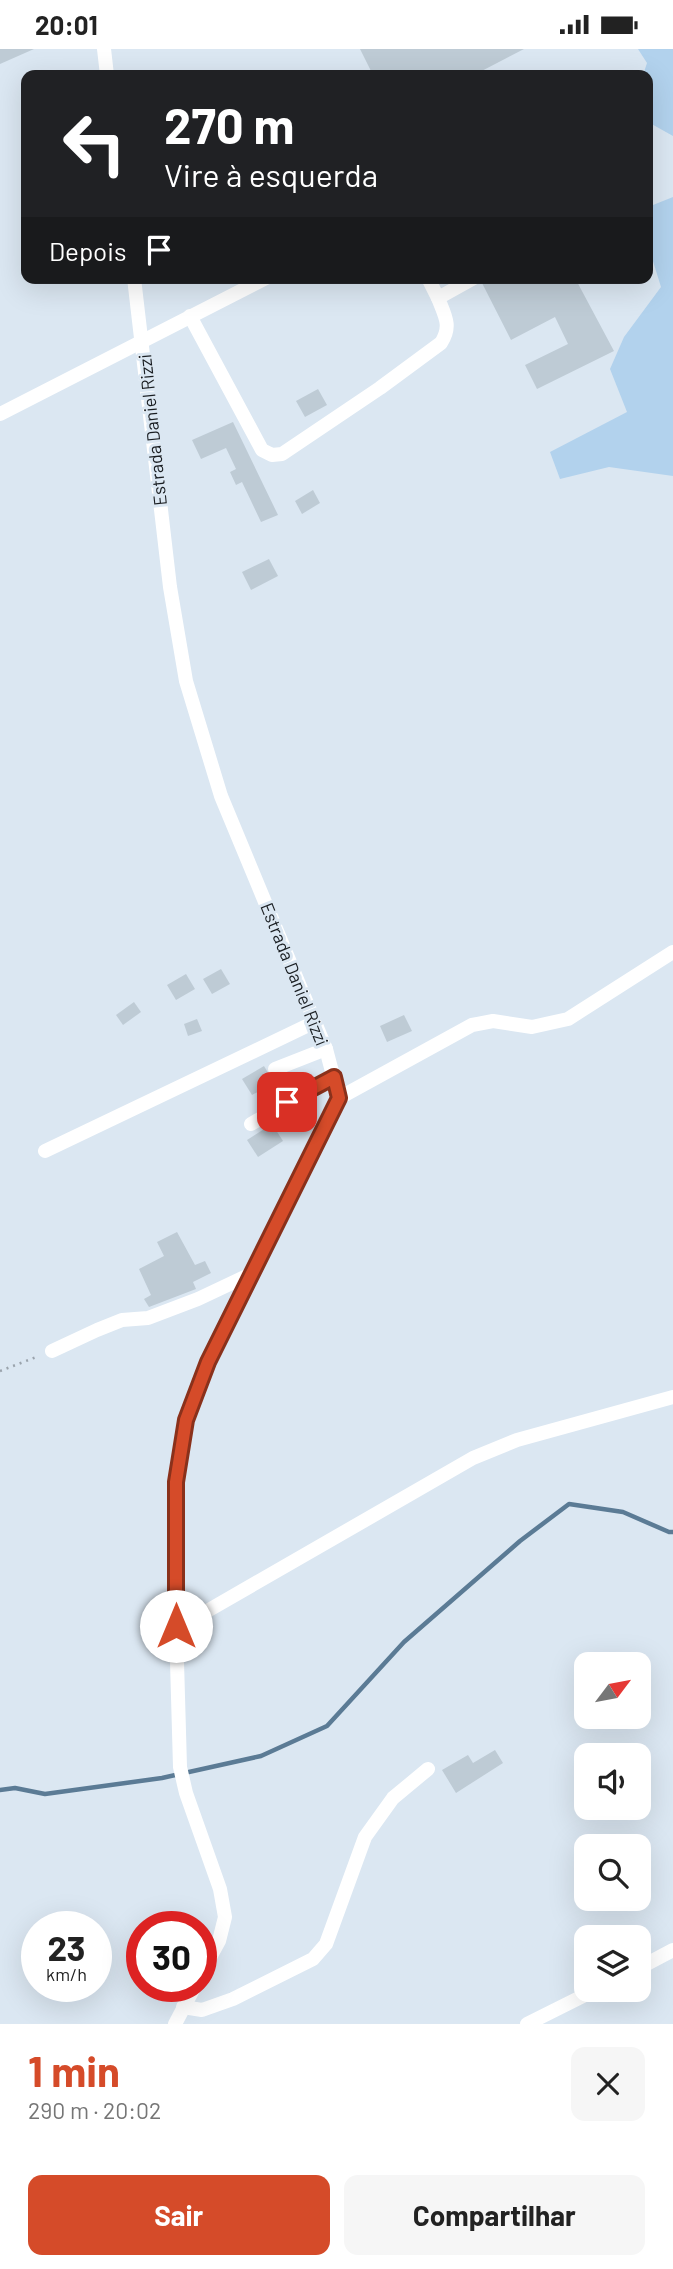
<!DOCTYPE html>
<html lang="pt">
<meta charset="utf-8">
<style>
body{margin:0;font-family:Barlow,sans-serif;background:#f6f6f6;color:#222;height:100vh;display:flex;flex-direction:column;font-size:26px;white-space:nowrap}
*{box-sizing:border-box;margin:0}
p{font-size:23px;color:#767676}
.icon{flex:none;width:38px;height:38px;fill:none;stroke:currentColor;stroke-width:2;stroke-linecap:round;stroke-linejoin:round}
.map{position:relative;height:1975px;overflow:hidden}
.sheet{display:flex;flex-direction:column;background:#fff;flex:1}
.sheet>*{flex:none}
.hud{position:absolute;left:21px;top:21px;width:632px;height:214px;border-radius:14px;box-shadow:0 7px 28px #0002;background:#202124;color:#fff;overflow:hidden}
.needle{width:46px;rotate:58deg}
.fabs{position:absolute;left:574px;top:1603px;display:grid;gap:14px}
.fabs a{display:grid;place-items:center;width:77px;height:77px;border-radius:14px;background:#fff;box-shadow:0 7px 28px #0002;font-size:35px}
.speed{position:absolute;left:21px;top:1862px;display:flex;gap:14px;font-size:35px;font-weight:700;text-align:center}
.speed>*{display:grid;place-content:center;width:91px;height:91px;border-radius:50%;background:#fff;box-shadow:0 7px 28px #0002;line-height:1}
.speed small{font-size:18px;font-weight:400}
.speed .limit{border:10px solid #d22;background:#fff;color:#111}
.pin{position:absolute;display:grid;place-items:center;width:60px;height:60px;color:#fff;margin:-30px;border-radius:14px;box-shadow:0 4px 10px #0006}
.me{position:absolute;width:77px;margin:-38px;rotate:0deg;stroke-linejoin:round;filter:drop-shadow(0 0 5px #0008)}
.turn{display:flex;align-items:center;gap:24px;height:147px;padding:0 28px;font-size:32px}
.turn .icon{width:91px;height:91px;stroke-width:2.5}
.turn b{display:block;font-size:49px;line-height:60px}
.then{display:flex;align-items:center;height:66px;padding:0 28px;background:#0003;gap:14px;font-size:26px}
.round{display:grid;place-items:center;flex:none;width:74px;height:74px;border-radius:14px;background:#f6f6f6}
.head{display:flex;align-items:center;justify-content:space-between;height:119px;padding:0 28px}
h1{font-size:42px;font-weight:700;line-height:52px;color:#d54b29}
.action{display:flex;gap:14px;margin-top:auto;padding:14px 28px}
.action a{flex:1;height:80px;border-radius:14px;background:#d54b29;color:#fff;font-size:28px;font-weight:700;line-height:80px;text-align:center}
.action a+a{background:#f6f6f6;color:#222}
.status{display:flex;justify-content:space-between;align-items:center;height:49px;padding:0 35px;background:#fff;direction:ltr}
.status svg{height:19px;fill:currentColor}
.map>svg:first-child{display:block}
</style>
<div class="status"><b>20:01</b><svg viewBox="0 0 49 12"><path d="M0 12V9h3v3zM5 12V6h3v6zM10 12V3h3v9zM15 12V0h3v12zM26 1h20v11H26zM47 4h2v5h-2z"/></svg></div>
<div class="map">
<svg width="673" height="1975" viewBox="0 0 673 1975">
<rect width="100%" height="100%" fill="#dbe7f2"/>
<g fill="#b2d2ed">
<polygon points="638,0 673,0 673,87 648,73 648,26 643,26 647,14"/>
<polygon points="673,148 673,427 609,418 560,430 550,403 627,363 610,320 624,288 661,238 648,196 648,158"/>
</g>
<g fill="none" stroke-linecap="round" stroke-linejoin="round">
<polyline stroke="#5b7b95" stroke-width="4.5" points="0,1741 15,1739 45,1745 162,1729 261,1707 327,1677 404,1593 520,1492 569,1455 623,1463 669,1483 673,1483"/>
</g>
<g fill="#becbd5">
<polygon points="0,0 34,0 0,15"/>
<polygon points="360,0 524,0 474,26 373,26"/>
<polygon points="491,229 575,229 614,302 537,340 525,316 568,295 555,268 511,291 482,234"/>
<polygon points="318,340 327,356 305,368 296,352"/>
<polygon points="233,373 278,466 261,473 242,433 236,436 230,423 236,420 226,399 201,410 192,391"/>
<polygon points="313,441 320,454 302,465 295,452"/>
<polygon points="269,510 278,527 251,541 242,523"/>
<polygon points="221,920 230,935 212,945 203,930"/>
<polygon points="186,925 195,940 176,951 167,936"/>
<polygon points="134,953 141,963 123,976 116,966"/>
<polygon points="404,966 412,982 387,993 380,977"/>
<polygon points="197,970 202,982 188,987 184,975"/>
<polygon points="264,1017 274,1034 252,1046 242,1030"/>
<polygon points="272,1075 283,1092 258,1108 247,1091"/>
<polygon points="177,1183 195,1216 205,1212 211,1224 193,1233 196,1240 149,1258 144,1250 151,1246 139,1220 164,1207 157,1193"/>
<polygon points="495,1701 503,1714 456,1744 442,1721 468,1706 473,1714"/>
</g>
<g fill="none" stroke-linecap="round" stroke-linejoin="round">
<polyline stroke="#9aa3ac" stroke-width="2.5" stroke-dasharray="2 5" stroke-linecap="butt" points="0,1322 39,1307"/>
<g stroke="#fff" stroke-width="14">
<polyline points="104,0 107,26"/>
<polyline points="134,229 170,538 186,632 221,747 326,1000 339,1049 208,1313 186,1371 176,1433 176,1577 180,1718 186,1744 220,1840 225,1868 219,1892 201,1925"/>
<polyline points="428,229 438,249"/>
<path d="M190,267l72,134 10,5 10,-1 98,-66 61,-45c11,-17 4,-27 -3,-45l36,-20"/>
<polyline points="0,365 266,229"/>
<polyline points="275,1020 326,1000"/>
<polyline points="339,1049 472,976 493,972 532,978 568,970 673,903"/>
<polyline points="251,1075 333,1028"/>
<polyline points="45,1102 315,973"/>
<polyline points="52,1302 97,1281 122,1271 148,1269 198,1250 251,1225"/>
<polyline points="176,1577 195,1569 473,1409 517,1391 673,1348"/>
<polyline points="639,1919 673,1901"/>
<polyline points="183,1958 202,1961 233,1950 313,1910 326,1895 365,1788 393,1749 428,1720"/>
<polyline points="175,1975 195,1937"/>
<polyline points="527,1975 595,1941"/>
</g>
</g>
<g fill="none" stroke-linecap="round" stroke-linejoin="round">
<g stroke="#8a311b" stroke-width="18">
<polyline id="route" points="176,1577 176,1433 186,1371 208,1313 339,1049 334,1028 287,1053"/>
</g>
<use href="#route" stroke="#d54b29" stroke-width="12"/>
</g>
<g text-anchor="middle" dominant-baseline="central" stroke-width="6" stroke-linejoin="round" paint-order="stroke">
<g font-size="18" fill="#191d21" stroke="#dbe7f2">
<text transform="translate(152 381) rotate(-96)">Estrada Daniel Rizzi</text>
<text transform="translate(295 925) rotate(68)">Estrada Daniel Rizzi</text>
</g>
</g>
</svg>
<div class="fabs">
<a><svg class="needle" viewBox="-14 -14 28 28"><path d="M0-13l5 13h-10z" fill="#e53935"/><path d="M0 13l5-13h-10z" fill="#767676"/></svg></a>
<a><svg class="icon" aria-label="sound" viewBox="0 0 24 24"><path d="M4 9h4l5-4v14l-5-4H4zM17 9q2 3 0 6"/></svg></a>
<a><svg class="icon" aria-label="search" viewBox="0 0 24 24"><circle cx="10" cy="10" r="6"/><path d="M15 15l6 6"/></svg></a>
<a><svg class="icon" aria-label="layers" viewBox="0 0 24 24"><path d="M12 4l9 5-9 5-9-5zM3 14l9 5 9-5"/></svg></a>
</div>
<div class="speed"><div>23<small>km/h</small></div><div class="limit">30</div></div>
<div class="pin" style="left:287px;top:1053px;background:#d93025"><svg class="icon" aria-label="arrive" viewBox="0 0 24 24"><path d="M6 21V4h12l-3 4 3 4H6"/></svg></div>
<svg class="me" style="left:176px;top:1577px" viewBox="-20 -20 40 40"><circle r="19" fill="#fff"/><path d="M0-13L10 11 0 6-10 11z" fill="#d54b29"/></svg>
<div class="hud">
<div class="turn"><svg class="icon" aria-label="left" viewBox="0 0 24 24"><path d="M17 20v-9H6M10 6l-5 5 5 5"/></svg><div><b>270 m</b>Vire à esquerda</div></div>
<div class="then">Depois<svg class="icon" aria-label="arrive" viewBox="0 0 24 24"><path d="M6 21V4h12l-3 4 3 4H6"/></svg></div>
</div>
</div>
<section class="sheet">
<div class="head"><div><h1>1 min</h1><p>290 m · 20:02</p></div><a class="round"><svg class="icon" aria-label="close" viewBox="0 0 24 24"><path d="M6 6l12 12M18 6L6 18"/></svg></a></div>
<div class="action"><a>Sair</a><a>Compartilhar</a></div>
</section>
